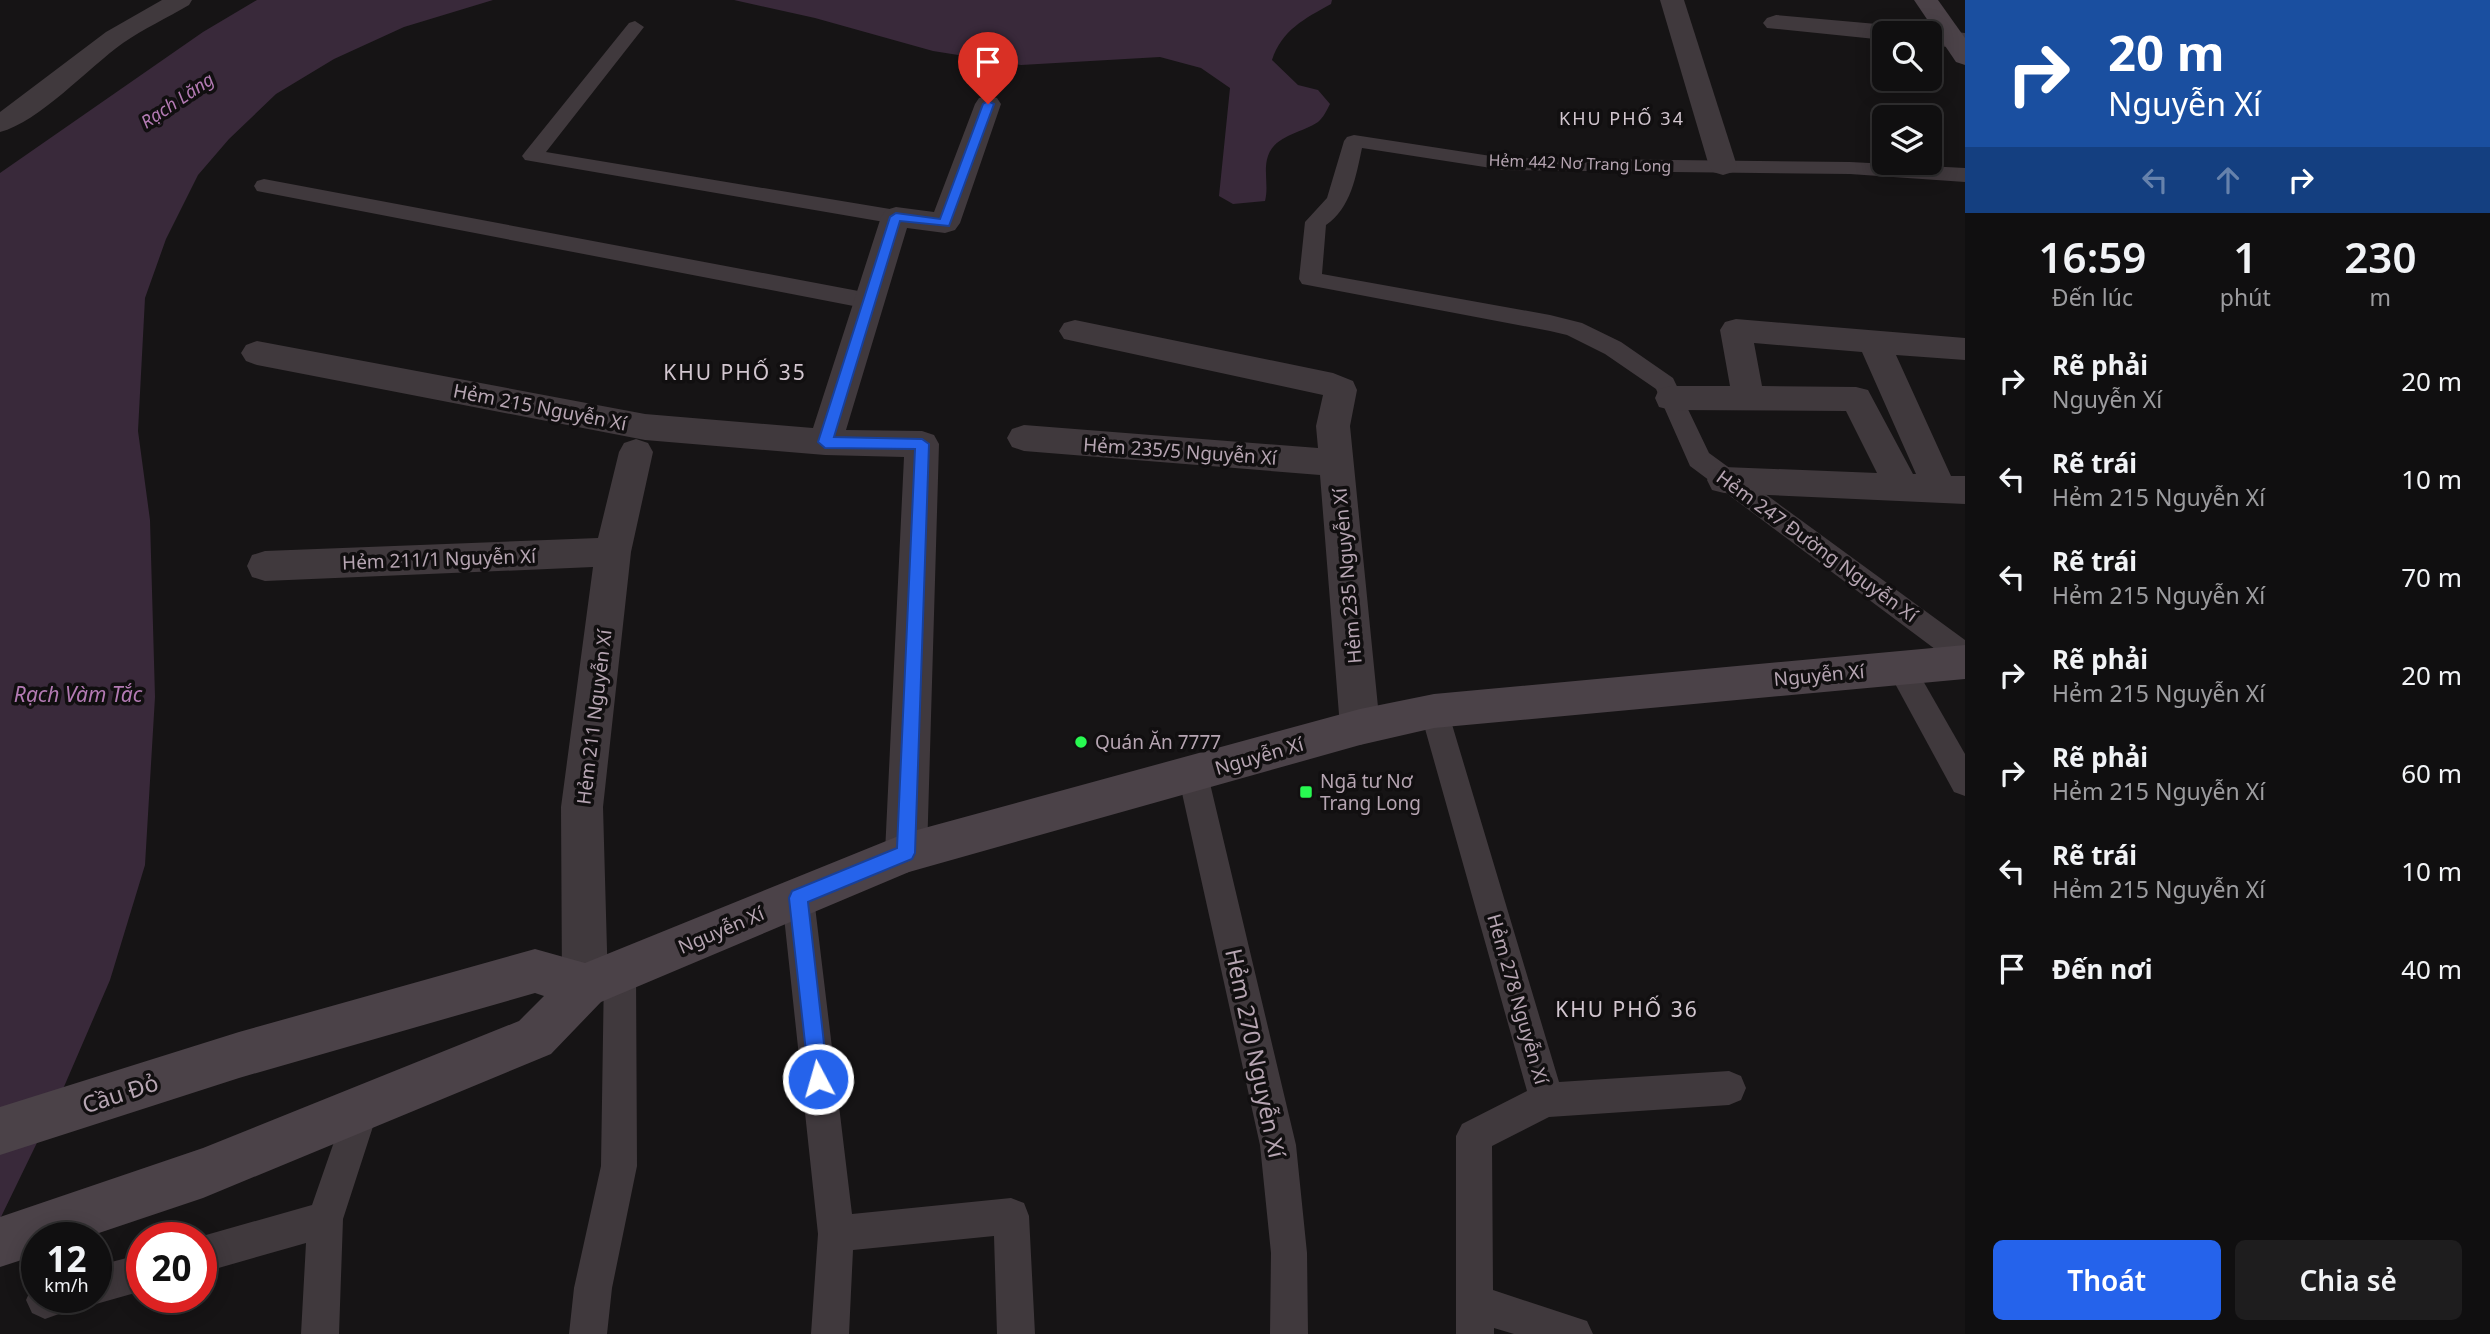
<!DOCTYPE html>
<html lang="vi">
<meta charset="utf-8">
<style>
body{margin:0;font-family:"Noto Sans",sans-serif;background:#1e1d1e;color:#f1f3f6;height:100vh;display:flex;flex-direction:column;font-size:26px;white-space:nowrap}
*{box-sizing:border-box;margin:0}
p{font-size:23px;color:#9c9c9f}
.icon{flex:none;width:38px;height:38px;fill:none;stroke:currentColor;stroke-width:2;stroke-linecap:round;stroke-linejoin:round}
.map{position:relative;flex:1;overflow:hidden}
.drawer{display:flex;flex-direction:column;background:#100f10;width:525px}
.drawer>*{flex:none}
.banner{background:#1a4fa0;color:#fff;overflow:hidden}
.fabs{position:absolute;left:1872px;top:21px;display:grid;gap:14px}
.fabs a{display:grid;place-items:center;width:70px;height:70px;border-radius:10px;background:#100f10;box-shadow:0 4px 18px #0003,0 0 0 2px #302f30;font-size:35px}
.speed{position:absolute;left:21px;top:1222px;display:flex;gap:14px;font-size:35px;font-weight:700;text-align:center}
.speed>*{display:grid;place-content:center;width:91px;height:91px;border-radius:50%;background:#100f10;box-shadow:0 4px 18px #0003,0 0 0 2px #302f30;line-height:1}
.speed small{font-size:18px;font-weight:400}
.speed .limit{border:10px solid #d22;background:#fff;color:#111}
.pin{position:absolute;display:grid;place-items:center;width:60px;height:60px;color:#fff;margin:-72px -30px;border-radius:50% 50% 50% 0;rotate:-45deg;box-shadow:0 0 7px #0007}
.pin .icon{rotate:45deg}
.me{position:absolute;width:77px;margin:-38px;rotate:354deg;stroke-linejoin:round;filter:drop-shadow(0 0 5px #0008)}
.turn{display:flex;align-items:center;gap:24px;height:147px;padding:0 28px;font-size:32px}
.turn .icon{width:91px;height:91px;stroke-width:2.5}
.turn b{display:block;font-size:49px;line-height:60px}
.lanes{display:flex;align-items:center;height:66px;padding:0 28px;background:#0003;justify-content:center;gap:35px;direction:ltr}
.lanes .off{opacity:.35}
.eta{display:flex;justify-content:space-evenly;align-items:center;height:119px;text-align:center}
.eta b{font-size:42px;font-weight:600;line-height:49px}
.cta{display:flex;gap:14px;margin-top:auto;padding:14px 28px}
.cta a{flex:1;height:80px;border-radius:10px;background:#2563eb;color:#fff;font-size:28px;font-weight:600;line-height:80px;text-align:center}
.cta a+a{background:#1e1d1e;color:#f1f3f6}
ul{padding:0;list-style:none}
li{display:flex;align-items:center;gap:21px;height:98px;padding:0 28px}
li div{flex:1}
li b{display:block;font-size:26px}
li em{font-style:normal}
main{display:flex;flex:1;min-height:0}
.map>svg:first-child{display:block}
</style>
<main>
<div class="map">
<svg width="1965" height="1334" viewBox="0 0 1965 1334">
<rect width="100%" height="100%" fill="#161415"/>
<g fill="#39293a">
<polygon points="257,0 493,0 404,27 334,59 276,94 229,139 198,175 166,239 145,298 138,431 150,520 155,697 145,865 110,980 63,1089 0,1219 0,173 203,32"/>
<path d="M734,0h598l-1,4c-27,15 -49,26 -59,56l26,25 20,5 12,14c-3,6 -7,14 -12,18 -16,11 -43,13 -50,34 -5,14 1,30 -3,45l-32,3 -14,-8 11,-108 -29,-20 -41,-11 -139,8 -88,-14 -118,-33z"/>
</g>
<g fill="none" stroke-linecap="round" stroke-linejoin="round">
<g fill="#40393d" fill-rule="evenodd">
<polygon points="635,21 644,27 546,152 896,210 903,212 907,217 903,222 896,224 525,160 522,156 525,152 629,23"/>
<path d="M1354,135l150,23 346,4 115,6v14l-115,-8 -346,-4 -142,-22c-6,28 -11,60 -36,77l-4,49 228,41 32,8 39,19 52,36 36,75 256,187v28l-10,-4 -265,-198 -34,-77 -51,-35 -38,-19 -17,-4 -248,-47 -3,-5 6,-57 22,-24 17,-57 3,-4z"/>
<polygon points="264,179 869,293 877,295 880,301 877,307 869,309 257,191 254,186 257,181"/>
<polygon points="1900,655 1910,658 1965,754 1965,796 1954,792 1886,667 1890,658"/>
<polygon points="1434,698 1444,702 1448,711 1559,1082 1729,1071 1741,1076 1746,1088 1741,1100 1729,1105 1549,1117 1492,1146 1493,1290 1587,1321 1593,1334 1514,1334 1494,1328 1494,1334 1456,1334 1456,1136 1462,1124 1527,1091 1420,711 1424,702"/>
<polygon points="1193,761 1203,765 1208,775 1296,1145 1307,1253 1308,1334 1270,1334 1271,1253 1260,1145 1178,775 1183,765"/>
<polygon points="798,883 809,887 814,898 852,1214 1011,1198 1024,1203 1029,1216 1035,1334 997,1334 994,1236 853,1250 849,1334 811,1334 818,1234 782,898 787,887"/>
<polygon points="620,956 632,960 636,972 637,1166 612,1288 607,1334 569,1334 574,1288 601,1166 604,972 608,960"/>
<polygon points="362,1091 374,1096 379,1108 343,1219 339,1334 301,1334 306,1243 201,1273 199,1237 312,1205 350,1096"/>
<polygon points="142,1254 142,1291 96,1304 83,1298 96,1297 96,1266"/>
<polygon points="37,1285 37,1297 76,1297 70,1310 45,1319 32,1313 26,1300 32,1287"/>
</g>
<g fill="#40393d" fill-rule="evenodd">
<path d="M162,0h30l-3,5c-22,13 -46,24 -66,38 -35,25 -84,79 -123,89v-20l106,-80z"/>
<polygon points="1660,0 1684,0 1737,166 1733,172 1723,175 1713,172 1709,166"/>
<polygon points="1776,15 1888,25 1897,28 1901,33 1885,33 1885,40 1767,28 1763,23 1767,18"/>
<polygon points="1930,29 1965,33 1965,49 1930,45 1930,33 1920,33"/>
<polygon points="988,96 997,98 1001,104 960,223 955,230 945,233 907,228 846,430 922,431 934,435 939,444 927,853 921,867 906,873 891,867 885,853 904,457 825,455 645,440 257,365 246,361 241,353 246,345 257,341 645,414 813,428 881,217 886,210 896,207 934,212 975,104 979,98"/>
<path d="M1736,319l229,19v22l-69,-5 55,121h14v28l-241,-11 -12,-3 -5,-10 5,-10 12,-3 153,6 -31,-62 -175,-1 -12,-3 -4,-9 4,-9 12,-3h59l-10,-56 5,-8zM1754,343l108,9 54,122h-3l-45,-84 -12,-3 -94,-1z"/>
<polygon points="1075,320 1333,373 1353,381 1357,390 1350,426 1380,727 1374,740 1360,745 1346,740 1340,727 1320,475 1024,451 1012,447 1007,438 1012,429 1024,425 1318,448 1316,426 1323,395 1064,339 1059,331 1064,323"/>
<polygon points="636,439 648,443 653,452 631,552 603,807 608,986 601,1002 585,1009 569,1002 562,986 561,807 593,567 265,581 252,577 247,566 252,555 265,551 598,538 619,452 624,443"/>
</g>
<g fill="#4b4248" fill-rule="evenodd">
<polygon points="1914,0 1938,0 1965,38 1965,65 1956,62"/>
<polygon points="1965,645 1965,679 1434,728 1360,745 909,872 601,1002 551,1054 203,1198 87,1237 37,1237 37,1255 0,1267 0,1217 203,1148 519,1021 544,996 535,993 239,1078 0,1155 0,1107 239,1032 535,949 585,963 906,833 1360,709 1434,694"/>
</g>
</g>
<polygon fill="#2563eb" stroke="#184099" stroke-width="2" points="988,101 994,104 949,226 900,221 834,437 922,439 929,444 915,853 912,859 808,902 828,1079 825,1085 818,1088 812,1085 809,1079 789,898 792,891 897,848 915,449 825,448 818,442 890,217 896,213 940,219 983,104"/>
<g fill="#28f951" stroke="#110f10" stroke-width="2.5">
<circle cx="1081" cy="742" r="7"/>
<rect x="1299" y="785" width="14" height="14" rx="3.5"/>
</g>
<g text-anchor="middle" dominant-baseline="central" stroke-width="7" stroke-linejoin="round" paint-order="stroke">
<g font-size="16" fill="#b6a5b2" stroke="#110f10">
<text transform="translate(1580 163) rotate(2)">Hẻm 442 Nơ Trang Long</text>
</g>
<g font-size="18" font-style="italic" fill="#b37ab3" stroke="#110f10">
<text transform="translate(177 100) rotate(-34)">Rạch Lăng</text>
</g>
<g font-size="18" letter-spacing="2" fill="#d2c6cf" stroke="#110f10">
<text x="1622" y="118">KHU PHỐ 34</text>
</g>
<g font-size="19" fill="#b6a5b2" stroke="#110f10">
<text transform="translate(540 407) rotate(11)">Hẻm 215 Nguyễn Xí</text>
<text transform="translate(1180 451) rotate(4)">Hẻm 235/5 Nguyễn Xí</text>
<text transform="translate(1817 546) rotate(36)">Hẻm 247 Đường Nguyễn Xí</text>
<text transform="translate(439 559) rotate(-2)">Hẻm 211/1 Nguyễn Xí</text>
<text transform="translate(1347 576) rotate(-95)">Hẻm 235 Nguyễn Xí</text>
<text transform="translate(1819 675) rotate(-5)">Nguyễn Xí</text>
<text transform="translate(594 717) rotate(-83)">Hẻm 211 Nguyễn Xí</text>
<text transform="translate(1259 756) rotate(-16)">Nguyễn Xí</text>
<text transform="translate(721 930) rotate(-23)">Nguyễn Xí</text>
<text transform="translate(1518 999) rotate(74)">Hẻm 278 Nguyễn Xí</text>
</g>
<g font-size="19" fill="#b6a5b2" stroke="#110f10" text-anchor="start">
<text x="1095" y="742">Quán Ăn 7777</text>
<text x="1320" y="781">Ngã tư Nơ<tspan x="1320" dy="22">Trang Long</tspan></text>
</g>
<g font-size="21" letter-spacing="2" fill="#d2c6cf" stroke="#110f10">
<text x="735" y="372">KHU PHỐ 35</text>
<text x="1627" y="1009">KHU PHỐ 36</text>
</g>
<g font-size="21" font-style="italic" fill="#b37ab3" stroke="#110f10">
<text x="78" y="694">Rạch Vàm Tắc</text>
</g>
<g font-size="23" fill="#b6a5b2" stroke="#110f10">
<text transform="translate(1256 1053) rotate(78)">Hẻm 270 Nguyễn Xí</text>
<text transform="translate(120 1093) rotate(-18)">Cầu Đỏ</text>
</g>
</g>
</svg>
<div class="fabs">
<a><svg class="icon" aria-label="search" viewBox="0 0 24 24"><circle cx="10" cy="10" r="6"/><path d="M15 15l6 6"/></svg></a>
<a><svg class="icon" aria-label="layers" viewBox="0 0 24 24"><path d="M12 4l9 5-9 5-9-5zM3 14l9 5 9-5"/></svg></a>
</div>
<div class="speed"><div>12<small>km/h</small></div><div class="limit">20</div></div>
<div class="pin" style="left:988px;top:104px;background:#d93025"><svg class="icon" aria-label="arrive" viewBox="0 0 24 24"><path d="M6 21V4h12l-3 4 3 4H6"/></svg></div>
<svg class="me" style="left:818px;top:1079px" viewBox="-20 -20 40 40"><circle r="17" fill="#2563eb" stroke="#fff" stroke-width="3"/><path d="M0-11L8 9 0 5-8 9z" fill="#fff"/></svg>
</div>
<section class="drawer">
<div class="banner">
<div class="turn"><svg class="icon" aria-label="right" viewBox="0 0 24 24"><path d="M7 20v-9h11M14 6l5 5-5 5"/></svg><div><b>20 m</b>Nguyễn Xí</div></div>
<div class="lanes"><svg class="icon off" aria-label="left" viewBox="0 0 24 24"><path d="M17 20v-9H6M10 6l-5 5 5 5"/></svg><svg class="icon off" aria-label="ahead" viewBox="0 0 24 24"><path d="M12 20V5M6 11l6-6 6 6"/></svg><svg class="icon" aria-label="right" viewBox="0 0 24 24"><path d="M7 20v-9h11M14 6l5 5-5 5"/></svg></div>
</div>
<div class="eta">
<div><b>16:59</b><p>Đến lúc</p></div>
<div><b>1</b><p>phút</p></div>
<div><b>230</b><p>m</p></div>
</div>
<ul>
<li><svg class="icon" aria-label="right" viewBox="0 0 24 24"><path d="M7 20v-9h11M14 6l5 5-5 5"/></svg><div><b>Rẽ phải</b><p>Nguyễn Xí</p></div><em>20 m</em></li>
<li><svg class="icon" aria-label="left" viewBox="0 0 24 24"><path d="M17 20v-9H6M10 6l-5 5 5 5"/></svg><div><b>Rẽ trái</b><p>Hẻm 215 Nguyễn Xí</p></div><em>10 m</em></li>
<li><svg class="icon" aria-label="left" viewBox="0 0 24 24"><path d="M17 20v-9H6M10 6l-5 5 5 5"/></svg><div><b>Rẽ trái</b><p>Hẻm 215 Nguyễn Xí</p></div><em>70 m</em></li>
<li><svg class="icon" aria-label="right" viewBox="0 0 24 24"><path d="M7 20v-9h11M14 6l5 5-5 5"/></svg><div><b>Rẽ phải</b><p>Hẻm 215 Nguyễn Xí</p></div><em>20 m</em></li>
<li><svg class="icon" aria-label="right" viewBox="0 0 24 24"><path d="M7 20v-9h11M14 6l5 5-5 5"/></svg><div><b>Rẽ phải</b><p>Hẻm 215 Nguyễn Xí</p></div><em>60 m</em></li>
<li><svg class="icon" aria-label="left" viewBox="0 0 24 24"><path d="M17 20v-9H6M10 6l-5 5 5 5"/></svg><div><b>Rẽ trái</b><p>Hẻm 215 Nguyễn Xí</p></div><em>10 m</em></li>
<li><svg class="icon" aria-label="arrive" viewBox="0 0 24 24"><path d="M6 21V4h12l-3 4 3 4H6"/></svg><div><b>Đến nơi</b></div><em>40 m</em></li>
</ul>
<div class="cta"><a>Thoát</a><a>Chia sẻ</a></div>
</section>
</main>
